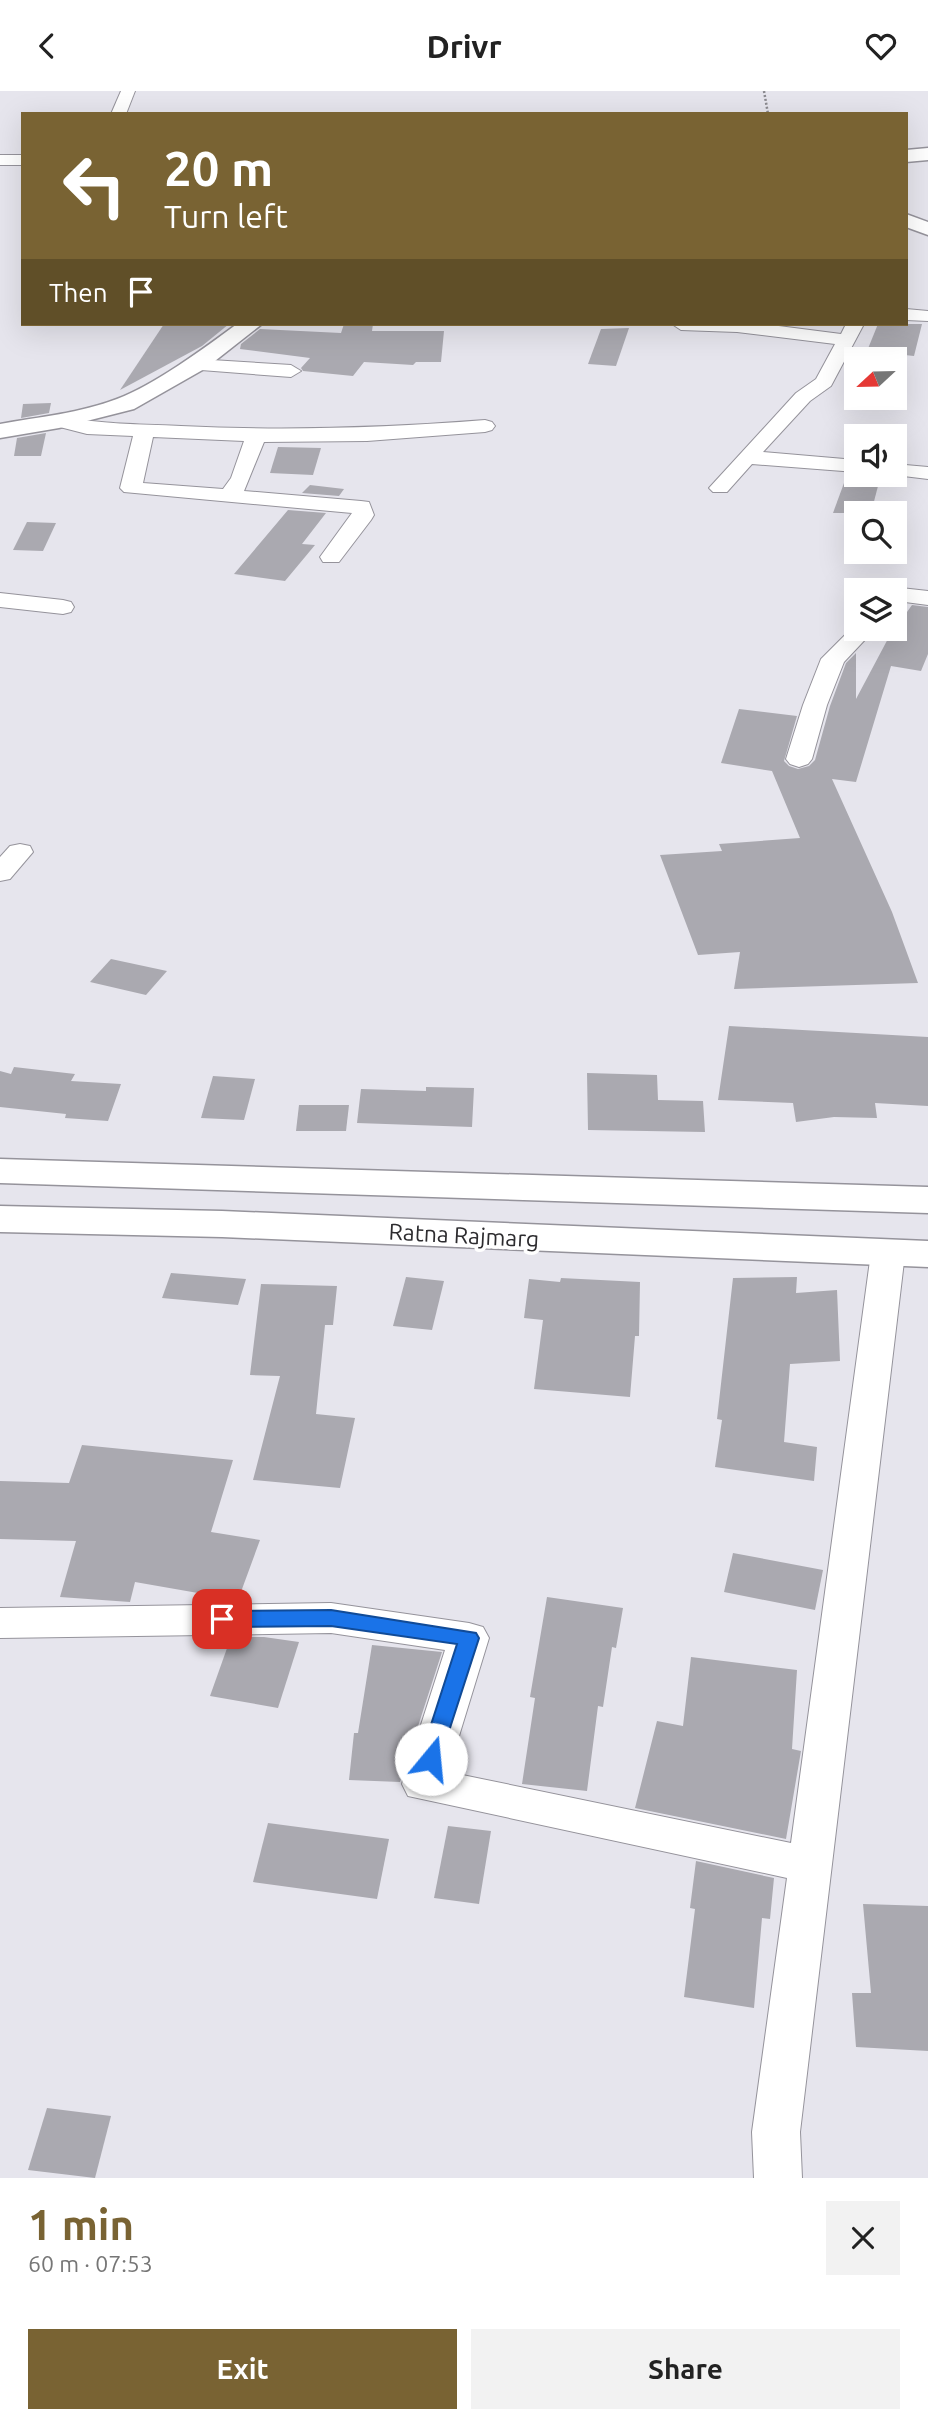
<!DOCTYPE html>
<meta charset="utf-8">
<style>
body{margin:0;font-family:Ubuntu,sans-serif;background:#f2f2f2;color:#222;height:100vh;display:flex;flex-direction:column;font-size:26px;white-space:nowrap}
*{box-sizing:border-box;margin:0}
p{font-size:23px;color:#767676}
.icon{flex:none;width:38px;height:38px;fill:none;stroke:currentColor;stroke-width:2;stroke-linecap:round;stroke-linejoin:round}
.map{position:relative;height:2087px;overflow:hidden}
.drawer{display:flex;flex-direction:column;background:#fff;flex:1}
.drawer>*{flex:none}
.hud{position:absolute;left:21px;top:21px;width:887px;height:214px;border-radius:0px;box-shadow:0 7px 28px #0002;background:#796333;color:#fff;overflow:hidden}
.needle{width:46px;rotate:248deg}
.buttons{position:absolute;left:844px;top:256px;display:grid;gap:14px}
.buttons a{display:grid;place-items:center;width:63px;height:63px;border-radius:0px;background:#fff;box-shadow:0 7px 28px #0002;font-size:35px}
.pin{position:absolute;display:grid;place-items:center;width:60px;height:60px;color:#fff;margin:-30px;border-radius:14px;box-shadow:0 4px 10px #0006}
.me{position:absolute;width:77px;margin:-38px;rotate:17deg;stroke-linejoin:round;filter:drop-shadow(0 0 5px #0008)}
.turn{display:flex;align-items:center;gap:24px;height:147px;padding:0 28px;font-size:32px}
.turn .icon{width:91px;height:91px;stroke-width:2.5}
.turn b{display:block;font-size:49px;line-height:60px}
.then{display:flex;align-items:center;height:66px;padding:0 28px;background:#0003;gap:14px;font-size:26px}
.round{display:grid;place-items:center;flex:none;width:74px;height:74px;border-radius:0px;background:#f2f2f2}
.summary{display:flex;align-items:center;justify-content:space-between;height:119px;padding:0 28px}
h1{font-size:42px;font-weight:700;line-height:52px;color:#796333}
.primary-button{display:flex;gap:14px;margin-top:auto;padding:14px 28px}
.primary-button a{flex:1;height:80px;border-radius:0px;background:#796333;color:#fff;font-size:28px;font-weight:700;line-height:80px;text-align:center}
.primary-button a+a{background:#f2f2f2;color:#222}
header{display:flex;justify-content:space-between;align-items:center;height:91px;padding:0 28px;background:#fff;font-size:32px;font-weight:700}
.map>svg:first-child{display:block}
</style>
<header><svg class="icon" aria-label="back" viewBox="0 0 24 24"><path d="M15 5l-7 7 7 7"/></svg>Drivr<svg class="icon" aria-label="heart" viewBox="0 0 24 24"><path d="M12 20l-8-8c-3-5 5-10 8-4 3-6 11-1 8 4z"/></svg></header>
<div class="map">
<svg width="928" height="2087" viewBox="0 0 928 2087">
<rect width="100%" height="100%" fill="#e6e5ed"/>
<g fill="#aaa9b0">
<polygon points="164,233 229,233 202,255 120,299"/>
<polygon points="344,233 373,233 372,240 444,240 441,271 416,271 413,274 364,271 353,285 303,280 301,277 310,267 240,258 241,253 260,238 341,242"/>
<polygon points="878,233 922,233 914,265 867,260"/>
<polygon points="629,237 616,275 588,273 601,238"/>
<polygon points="51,312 49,322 21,327 23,313"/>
<polygon points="46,342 41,365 14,365 17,347"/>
<polygon points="278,356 321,357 313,384 270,382"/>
<polygon points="844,392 878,395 871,422 833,422"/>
<polygon points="310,394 344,398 339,405 302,402"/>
<polygon points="288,419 326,422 302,453 315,454 285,490 234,483"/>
<polygon points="27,431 56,432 43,460 13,459"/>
<polygon points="912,514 928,516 928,563 921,580 891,575 856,691 832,688 892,821 918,892 734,898 740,861 698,864 660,764 722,760 719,753 800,747 772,680 721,672 739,618 797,625 784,670 789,675 798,678 809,675 815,669 830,615 846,572 856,562 856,608 899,527 902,528"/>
<polygon points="111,868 167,880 146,904 90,891"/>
<polygon points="729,935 928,946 928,1015 875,1012 877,1027 834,1026 796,1031 793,1012 718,1009"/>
<polygon points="14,976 75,983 71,990 121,993 108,1030 65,1027 66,1023 0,1016 0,980 11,983"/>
<polygon points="587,982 657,984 658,1009 703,1010 705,1041 588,1039"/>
<polygon points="213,985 255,988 244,1029 201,1027"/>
<polygon points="426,996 474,997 472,1036 357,1032 361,998 426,1000"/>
<polygon points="299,1014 349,1014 346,1040 296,1040"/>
<polygon points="171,1182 246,1188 238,1214 162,1207"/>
<polygon points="406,1186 444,1190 432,1239 393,1235"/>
<polygon points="797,1186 796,1202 837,1199 840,1270 790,1273 784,1351 817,1356 814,1390 715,1376 722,1329 717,1328 733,1187"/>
<polygon points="561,1187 640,1191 639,1245 635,1245 630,1306 534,1298 543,1229 524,1227 529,1188 560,1191"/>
<polygon points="261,1193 337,1195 333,1234 325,1234 316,1323 355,1327 340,1397 253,1389 280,1285 250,1284"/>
<polygon points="82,1354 233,1369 211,1441 260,1449 238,1509 135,1491 130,1511 60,1506 76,1450 0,1448 0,1390 69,1392"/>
<polygon points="733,1462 823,1479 815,1519 724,1501"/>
<polygon points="547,1506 623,1517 616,1557 612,1556 603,1616 598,1615 587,1700 522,1693 535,1607 530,1606"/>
<polygon points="231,1546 264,1546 299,1551 278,1617 210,1605"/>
<polygon points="372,1554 442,1561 400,1691 349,1689 354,1642 358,1642"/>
<polygon points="691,1566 797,1579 792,1658 801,1660 786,1748 635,1717 657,1630 683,1635"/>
<polygon points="268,1732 389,1748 377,1808 253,1791"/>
<polygon points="448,1735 491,1740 479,1813 434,1807"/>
<polygon points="696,1770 774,1787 770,1828 762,1827 754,1917 684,1906 695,1818 690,1817"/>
<polygon points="863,1813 928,1815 928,1960 856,1956 852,1902 871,1902"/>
<polygon points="47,2017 111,2025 95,2087 28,2079"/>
</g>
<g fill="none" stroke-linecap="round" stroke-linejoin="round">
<g stroke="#95939b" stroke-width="2">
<g id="street">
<polygon points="121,0 135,0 126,23 111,23"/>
<rect x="0" y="64" width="23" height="10"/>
<polygon points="906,218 928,220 928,230 906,229"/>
<polygon points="672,233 763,233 841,243 846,233 864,233 831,295 810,310 763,361 856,369 856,381 752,373 727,401 713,401 709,397 796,302 816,288 835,253 737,241 681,239"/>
<polygon points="195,268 291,274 301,280 291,286 188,278 185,274 188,270"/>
<path d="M59,324c40,10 81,9 122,11 102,5 202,2 304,-6l7,2 3,4 -3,4 -7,2 -118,9 -103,1 -20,49 117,10 8,1 5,13 -3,5 -32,42h-16l-3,-5 32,-44 -228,-21 -4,-4 13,-52 -46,-2 -35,-9 -3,-4 3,-4zM153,346l91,4 -13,37 -8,11 -80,-6z"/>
<polygon points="894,373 928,376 928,388 887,383 894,383"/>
<polygon points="901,497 928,500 928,514 905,511 894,515 894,499"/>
<polygon points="0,502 63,509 71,511 74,516 71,521 63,523 0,516"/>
<polygon points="856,533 856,537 876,537 844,571 827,614 812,668 808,673 799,676 790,673 786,668 803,614 821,568"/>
<polygon points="20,753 30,755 33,761 10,788 0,790 0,766 10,755"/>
<polygon points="888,1151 900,1154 905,1162 800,2041 802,2087 754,2087 752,2041 787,1787 408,1705 402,1693 445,1559 331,1542 0,1547 0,1517 331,1512 469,1532 483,1536 489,1547 448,1681 791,1752 871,1162 876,1154"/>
</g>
</g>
<g stroke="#95939b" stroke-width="3">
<g id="secondary">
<polygon points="928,57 928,69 906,71 906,59"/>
<polygon points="906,123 928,131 928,144 906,136"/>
<path d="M237,233h25l-56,44 -72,41 -75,19 -59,10v-14c38,-7 81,-11 117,-25 39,-15 86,-50 120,-75z"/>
</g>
</g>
<g stroke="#95939b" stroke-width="3">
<g id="highway">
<polygon points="0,1068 928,1096 928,1122 0,1092"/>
<polygon points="0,1115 222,1120 928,1150 928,1176 222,1146 0,1141"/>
</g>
</g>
<polyline stroke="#8b8a8f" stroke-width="2.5" stroke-dasharray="2 2" stroke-linecap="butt" points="764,0 768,23"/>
<use href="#street" fill="#fff" fill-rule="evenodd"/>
<use href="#secondary" fill="#fff" fill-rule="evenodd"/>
<use href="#highway" fill="#fff" fill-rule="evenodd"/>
</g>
<polygon fill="#1a73e8" stroke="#114b97" stroke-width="2" points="331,1519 476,1542 479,1547 438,1674 431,1677 423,1674 420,1668 457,1553 331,1535 222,1536 215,1533 212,1528 215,1523 222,1520"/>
<g text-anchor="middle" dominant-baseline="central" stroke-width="7" stroke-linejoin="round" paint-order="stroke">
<g font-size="23" fill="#2d2c2f" stroke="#fff">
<text transform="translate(464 1144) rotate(3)">Ratna Rajmarg</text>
</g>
</g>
</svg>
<div class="buttons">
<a><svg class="needle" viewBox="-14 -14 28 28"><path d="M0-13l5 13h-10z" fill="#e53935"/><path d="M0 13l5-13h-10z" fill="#767676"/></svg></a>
<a><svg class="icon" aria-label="sound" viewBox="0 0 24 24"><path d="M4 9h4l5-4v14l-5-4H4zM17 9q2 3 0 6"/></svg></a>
<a><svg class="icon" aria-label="search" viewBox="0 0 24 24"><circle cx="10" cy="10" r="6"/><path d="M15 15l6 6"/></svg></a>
<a><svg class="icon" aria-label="layers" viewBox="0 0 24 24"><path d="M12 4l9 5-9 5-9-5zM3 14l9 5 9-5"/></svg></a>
</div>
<div class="pin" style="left:222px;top:1528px;background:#d93025"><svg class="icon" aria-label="arrive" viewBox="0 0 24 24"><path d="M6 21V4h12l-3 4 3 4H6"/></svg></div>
<svg class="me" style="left:431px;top:1668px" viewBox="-20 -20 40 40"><circle r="19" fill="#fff"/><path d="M0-13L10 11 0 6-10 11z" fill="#1a73e8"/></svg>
<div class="hud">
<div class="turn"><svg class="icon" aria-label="left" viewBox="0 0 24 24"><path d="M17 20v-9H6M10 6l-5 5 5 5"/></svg><div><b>20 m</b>Turn left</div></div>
<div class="then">Then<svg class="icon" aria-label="arrive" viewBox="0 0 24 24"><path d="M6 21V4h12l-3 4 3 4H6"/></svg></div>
</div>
</div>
<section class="drawer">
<div class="summary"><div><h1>1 min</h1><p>60 m · 07:53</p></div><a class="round"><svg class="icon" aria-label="close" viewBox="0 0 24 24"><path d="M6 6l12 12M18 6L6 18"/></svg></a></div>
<div class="primary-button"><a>Exit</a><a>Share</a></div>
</section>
